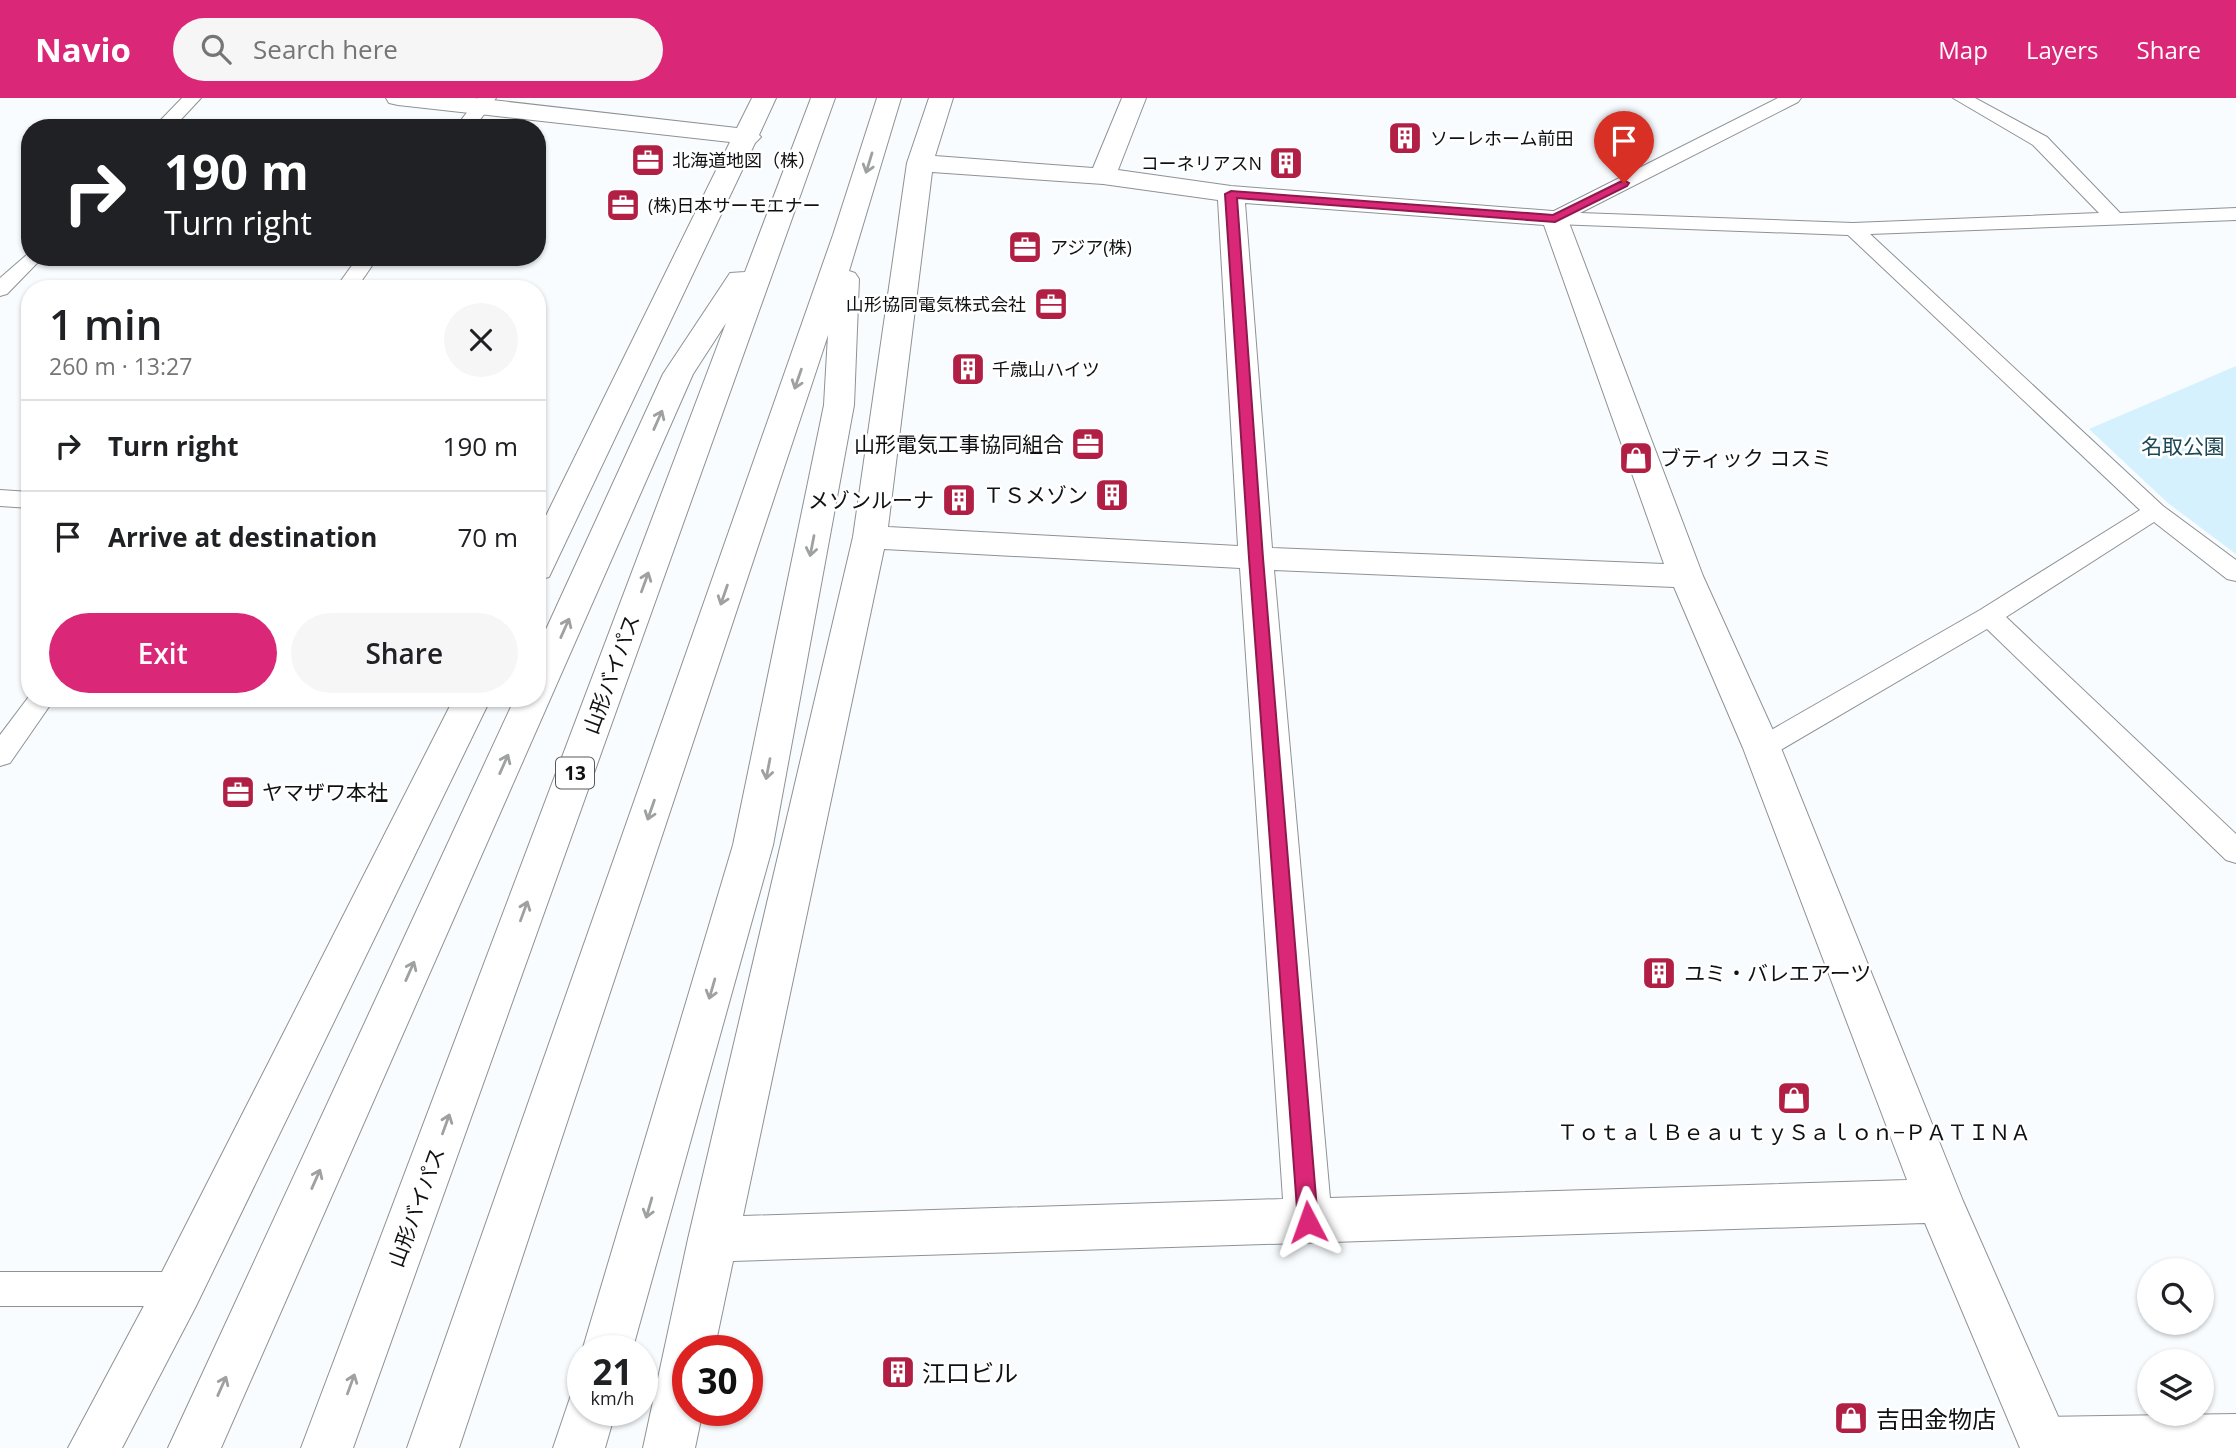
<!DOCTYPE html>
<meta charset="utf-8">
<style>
body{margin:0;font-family:"Open Sans","Noto Sans JP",sans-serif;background:#f6f6f6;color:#202124;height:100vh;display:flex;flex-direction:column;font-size:26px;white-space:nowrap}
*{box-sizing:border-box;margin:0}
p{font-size:23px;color:#757577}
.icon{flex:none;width:38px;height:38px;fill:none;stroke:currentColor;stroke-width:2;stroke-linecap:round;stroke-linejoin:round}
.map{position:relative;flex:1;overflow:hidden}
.drawer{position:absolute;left:21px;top:182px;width:525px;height:427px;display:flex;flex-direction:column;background:#fff;border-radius:28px;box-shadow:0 2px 5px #0004}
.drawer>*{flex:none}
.hud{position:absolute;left:21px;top:21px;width:525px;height:147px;border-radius:28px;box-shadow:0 2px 5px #0004;background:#202124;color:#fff;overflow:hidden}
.buttons{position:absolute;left:2137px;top:1160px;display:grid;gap:14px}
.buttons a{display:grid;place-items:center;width:77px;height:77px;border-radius:50%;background:#fff;box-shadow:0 2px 5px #0004;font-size:35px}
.speed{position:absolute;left:567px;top:1237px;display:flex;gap:14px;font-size:35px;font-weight:700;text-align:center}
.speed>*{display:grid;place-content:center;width:91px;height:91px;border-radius:50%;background:#fff;box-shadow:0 2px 5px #0004;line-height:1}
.speed small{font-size:18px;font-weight:400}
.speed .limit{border:10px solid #d22;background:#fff;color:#111}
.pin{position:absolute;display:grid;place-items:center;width:60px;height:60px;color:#fff;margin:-72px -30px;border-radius:50% 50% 50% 0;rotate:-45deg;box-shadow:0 0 7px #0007}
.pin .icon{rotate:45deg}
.me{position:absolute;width:77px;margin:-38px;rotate:356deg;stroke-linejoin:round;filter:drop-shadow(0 0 5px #0008)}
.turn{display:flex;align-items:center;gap:24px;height:147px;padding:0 28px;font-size:32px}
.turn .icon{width:91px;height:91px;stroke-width:2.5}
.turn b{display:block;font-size:49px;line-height:60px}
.round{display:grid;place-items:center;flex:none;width:74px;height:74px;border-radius:37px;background:#f6f6f6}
.headline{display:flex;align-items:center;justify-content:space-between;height:119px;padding:0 28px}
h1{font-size:42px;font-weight:600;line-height:52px}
.button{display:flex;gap:14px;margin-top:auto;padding:14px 28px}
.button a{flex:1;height:80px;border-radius:42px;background:#db2777;color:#fff;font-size:28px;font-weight:600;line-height:80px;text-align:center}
.button a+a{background:#f6f6f6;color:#202124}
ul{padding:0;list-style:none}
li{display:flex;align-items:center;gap:21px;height:91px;padding:0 28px;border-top:2px solid #e0e0e0}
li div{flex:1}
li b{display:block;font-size:26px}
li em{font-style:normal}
header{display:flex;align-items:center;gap:42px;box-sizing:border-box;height:98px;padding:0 35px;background:#db2777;color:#fff}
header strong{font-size:33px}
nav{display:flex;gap:38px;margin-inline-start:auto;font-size:24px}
.search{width:490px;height:63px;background:#f6f6f6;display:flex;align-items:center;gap:18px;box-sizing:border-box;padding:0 24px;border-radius:38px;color:#757577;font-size:26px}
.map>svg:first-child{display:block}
</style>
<header>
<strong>Navio</strong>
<div class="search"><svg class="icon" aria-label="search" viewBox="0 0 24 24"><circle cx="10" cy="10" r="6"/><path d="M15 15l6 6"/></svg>Search here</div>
<nav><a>Map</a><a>Layers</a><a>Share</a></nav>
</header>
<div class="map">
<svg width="2236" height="1350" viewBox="0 0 2236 1350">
<rect width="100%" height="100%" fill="#f8fcfe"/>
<polygon fill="#d4f1fd" points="2236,268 2236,456 2168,405 2089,331"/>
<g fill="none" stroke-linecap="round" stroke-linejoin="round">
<g stroke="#8e9294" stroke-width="2">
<g id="service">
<polygon points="182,0 201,0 173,30 153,30"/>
<polygon points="478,0 496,0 474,30 455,30"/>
<polygon points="1778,0 1801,0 1798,4 1580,115 1853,125 2099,115 2033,47 1953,0 1975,0 2047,39 2120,115 2236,110 2236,122 1870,136 2163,408 2236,462 2236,483 2227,481 2154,424 2006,519 2236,736 2236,765 2226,762 1987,531 1772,657 1762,660 1752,657 1748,650 1752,643 1980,512 2140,412 1848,137 1555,126 1545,120 1548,116"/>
<polygon points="30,154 30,159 43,159 7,196 0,198 0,180"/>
<polygon points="358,159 378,159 356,191 335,191"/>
<polygon points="0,392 30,394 30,410 0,408"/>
<polygon points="30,597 30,600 55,600 10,665 0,668 0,637"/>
<polygon points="0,1174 179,1174 192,1179 197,1191 192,1203 179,1208 0,1208"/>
<polygon points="2236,1316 2236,1350 2026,1350 2021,1338 2027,1325 2040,1319"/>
</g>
</g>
<g stroke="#8e9294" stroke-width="2">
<g id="minor">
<polygon points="386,0 474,0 737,30 752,0 776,0 759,37 761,39 755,45 549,479 537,482 537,436 730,44 398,7 389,5"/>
<path d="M929,0h24l-18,58 158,12 29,-70h24l-28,72 113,16 334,26 138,364 78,172 182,453 109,247h-52l-95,-225 -1192,38 -19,90h-26v59h15l-8,38h-52l45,-209 165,-702 54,-374zM932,74l171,12 115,16 20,346 -350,-19zM1245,105l299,22 120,339 -392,-16zM884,451l356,19 43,631 -540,17zM1274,472l400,17 69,161 164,432 -577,18z"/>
<polygon points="454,600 491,600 196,1208 122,1350 68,1350 162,1174"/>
</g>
</g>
<g stroke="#8e9294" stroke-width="2">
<g id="trunk">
<polygon points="811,0 835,0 353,1350 301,1350 726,225 693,276 221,1350 168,1350 515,600 537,600 537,551 663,276 730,175 745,174"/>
<polygon points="877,0 901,0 849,173 855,175 859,181 854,307 773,747 632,1253 583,1253 583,1255 582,1253 733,747 824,307 828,237 459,1350 407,1350 833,137"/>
<polygon points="583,1289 583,1312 616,1312 605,1350 553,1350 572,1294"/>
</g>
</g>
<use href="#service" fill="#fff" fill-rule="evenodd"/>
<use href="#minor" fill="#fff" fill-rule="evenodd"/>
<use href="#trunk" fill="#fff" fill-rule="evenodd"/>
</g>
<defs><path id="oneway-shaft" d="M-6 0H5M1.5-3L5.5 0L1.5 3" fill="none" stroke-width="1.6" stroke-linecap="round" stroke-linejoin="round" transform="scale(1.75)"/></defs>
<g stroke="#9fa0a0">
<use href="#oneway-shaft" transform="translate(869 65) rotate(107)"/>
<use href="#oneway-shaft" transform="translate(798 281) rotate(109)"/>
<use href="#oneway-shaft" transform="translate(658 322) rotate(-66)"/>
<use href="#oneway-shaft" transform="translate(812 448) rotate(101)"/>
<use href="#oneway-shaft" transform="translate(645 484) rotate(-70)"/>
<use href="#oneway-shaft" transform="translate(724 497) rotate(109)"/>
<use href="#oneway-shaft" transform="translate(565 530) rotate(-66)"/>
<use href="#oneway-shaft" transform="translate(504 666) rotate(-66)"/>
<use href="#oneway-shaft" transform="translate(768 671) rotate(101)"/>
<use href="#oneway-shaft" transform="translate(651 712) rotate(109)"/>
<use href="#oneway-shaft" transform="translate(524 813) rotate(-70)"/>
<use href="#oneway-shaft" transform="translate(410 873) rotate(-66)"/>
<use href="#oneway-shaft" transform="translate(712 891) rotate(106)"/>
<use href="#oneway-shaft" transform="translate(446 1026) rotate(-70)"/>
<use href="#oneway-shaft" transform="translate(316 1081) rotate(-66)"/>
<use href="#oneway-shaft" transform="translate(649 1110) rotate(106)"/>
<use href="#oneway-shaft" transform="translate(351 1286) rotate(-70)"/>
<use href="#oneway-shaft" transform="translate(222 1288) rotate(-66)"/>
</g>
<polygon fill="#db2777" stroke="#8e194d" stroke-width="2" points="1624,82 1629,85 1627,88 1555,124 1237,100 1263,460 1318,1124 1315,1130 1308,1133 1301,1130 1298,1124 1249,460 1225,96 1231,93 1553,117"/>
<defs>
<g id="building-square" transform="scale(1.75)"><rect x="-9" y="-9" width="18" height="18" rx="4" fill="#b21f44" stroke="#fff"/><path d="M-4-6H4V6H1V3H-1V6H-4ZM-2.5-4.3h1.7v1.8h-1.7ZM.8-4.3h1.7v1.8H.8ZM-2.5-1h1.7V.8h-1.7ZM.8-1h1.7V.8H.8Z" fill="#fff"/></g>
<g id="office-square" transform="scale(1.75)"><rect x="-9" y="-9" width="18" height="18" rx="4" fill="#b21f44" stroke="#fff"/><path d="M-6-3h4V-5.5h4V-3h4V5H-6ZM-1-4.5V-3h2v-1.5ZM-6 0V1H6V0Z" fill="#fff"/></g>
<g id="shop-square" transform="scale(1.75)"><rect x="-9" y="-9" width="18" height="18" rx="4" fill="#b21f44" stroke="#fff"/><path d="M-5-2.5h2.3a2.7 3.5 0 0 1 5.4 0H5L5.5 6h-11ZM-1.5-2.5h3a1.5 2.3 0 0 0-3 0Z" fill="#fff"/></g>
</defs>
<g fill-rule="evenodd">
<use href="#building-square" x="1405" y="40"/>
<use href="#office-square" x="648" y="62"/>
<use href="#building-square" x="1286" y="65"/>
<use href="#office-square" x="623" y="107"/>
<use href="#office-square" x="1025" y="149"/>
<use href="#office-square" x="1051" y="206"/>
<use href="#building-square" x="968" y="271"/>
<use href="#office-square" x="1088" y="346"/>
<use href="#shop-square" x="1636" y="360"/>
<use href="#building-square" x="1112" y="397"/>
<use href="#building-square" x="959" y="402"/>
<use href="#office-square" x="238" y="694"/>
<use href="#building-square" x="1659" y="875"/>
<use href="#shop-square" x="1794" y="1000"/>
<use href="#building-square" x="898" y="1274"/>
<use href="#shop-square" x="1851" y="1320"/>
</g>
<g text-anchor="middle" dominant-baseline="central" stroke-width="5" stroke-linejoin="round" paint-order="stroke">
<g font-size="18" fill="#101112" stroke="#fff" text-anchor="start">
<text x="1430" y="40">ソーレホーム前田</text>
<text x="672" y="62">北海道地図（株）</text>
<text x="1262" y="65" text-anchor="end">コーネリアスN</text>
<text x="648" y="107">(株)日本サーモエナー</text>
<text x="1050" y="149">アジア(株)</text>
<text x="1026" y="206" text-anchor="end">山形協同電気株式会社</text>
<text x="992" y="271">千歳山ハイツ</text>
</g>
<rect fill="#fff" stroke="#585859" stroke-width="2" x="556" y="659.5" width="38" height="31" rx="5"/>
<g font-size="19" font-weight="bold" fill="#101112">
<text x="575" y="675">13</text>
</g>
<g font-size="21" fill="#101112" stroke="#fff" text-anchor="end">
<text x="1064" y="346">山形電気工事協同組合</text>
<text x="1660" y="360" text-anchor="start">ブティック コスミ</text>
<text x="1088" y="397">ＴＳメゾン</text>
<text x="934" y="402">メゾンルーナ</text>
<text x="262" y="694" text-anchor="start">ヤマザワ本社</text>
<text x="1684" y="875" text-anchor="start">ユミ・バレエアーツ</text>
<text x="1794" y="1034" text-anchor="middle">ＴｏｔａｌＢｅａｕｔｙＳａｌｏｎ−ＰＡＴＩＮＡ</text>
</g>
<g font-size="21" fill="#1c4755" stroke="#fff">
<text x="2183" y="348">名取公園</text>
</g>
<g font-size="21" fill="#101112" stroke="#fff">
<text transform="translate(611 576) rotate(-70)">山形バイパス</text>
<text transform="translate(416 1109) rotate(-70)">山形バイパス</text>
</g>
<g font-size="24" fill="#101112" stroke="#fff" text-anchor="start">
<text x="922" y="1274">江口ビル</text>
<text x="1876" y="1320">吉田金物店</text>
</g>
</g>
</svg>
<div class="buttons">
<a><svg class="icon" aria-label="search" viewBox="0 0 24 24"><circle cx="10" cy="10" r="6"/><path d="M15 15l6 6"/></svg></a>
<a><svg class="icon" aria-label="layers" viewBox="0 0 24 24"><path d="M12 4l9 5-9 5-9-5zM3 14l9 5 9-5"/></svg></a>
</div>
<div class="speed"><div>21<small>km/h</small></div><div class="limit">30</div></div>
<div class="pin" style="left:1624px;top:85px;background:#d93025"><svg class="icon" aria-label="arrive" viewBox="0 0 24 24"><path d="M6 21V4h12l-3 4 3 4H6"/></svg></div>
<svg class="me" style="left:1308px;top:1124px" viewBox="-20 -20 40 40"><path d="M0-17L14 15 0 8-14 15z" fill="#db2777" stroke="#fff" stroke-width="4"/></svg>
<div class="hud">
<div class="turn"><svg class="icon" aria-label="right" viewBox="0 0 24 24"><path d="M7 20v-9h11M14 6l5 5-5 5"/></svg><div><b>190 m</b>Turn right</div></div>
</div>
<section class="drawer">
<div class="headline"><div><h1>1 min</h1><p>260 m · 13:27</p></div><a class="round"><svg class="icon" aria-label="close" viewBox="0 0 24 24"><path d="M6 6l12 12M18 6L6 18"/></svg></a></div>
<ul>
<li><svg class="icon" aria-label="right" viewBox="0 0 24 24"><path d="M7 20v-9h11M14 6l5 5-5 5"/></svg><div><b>Turn right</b></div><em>190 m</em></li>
<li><svg class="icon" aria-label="arrive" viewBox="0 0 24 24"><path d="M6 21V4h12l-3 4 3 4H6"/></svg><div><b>Arrive at destination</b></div><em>70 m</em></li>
</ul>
<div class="button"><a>Exit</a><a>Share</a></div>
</section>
</div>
